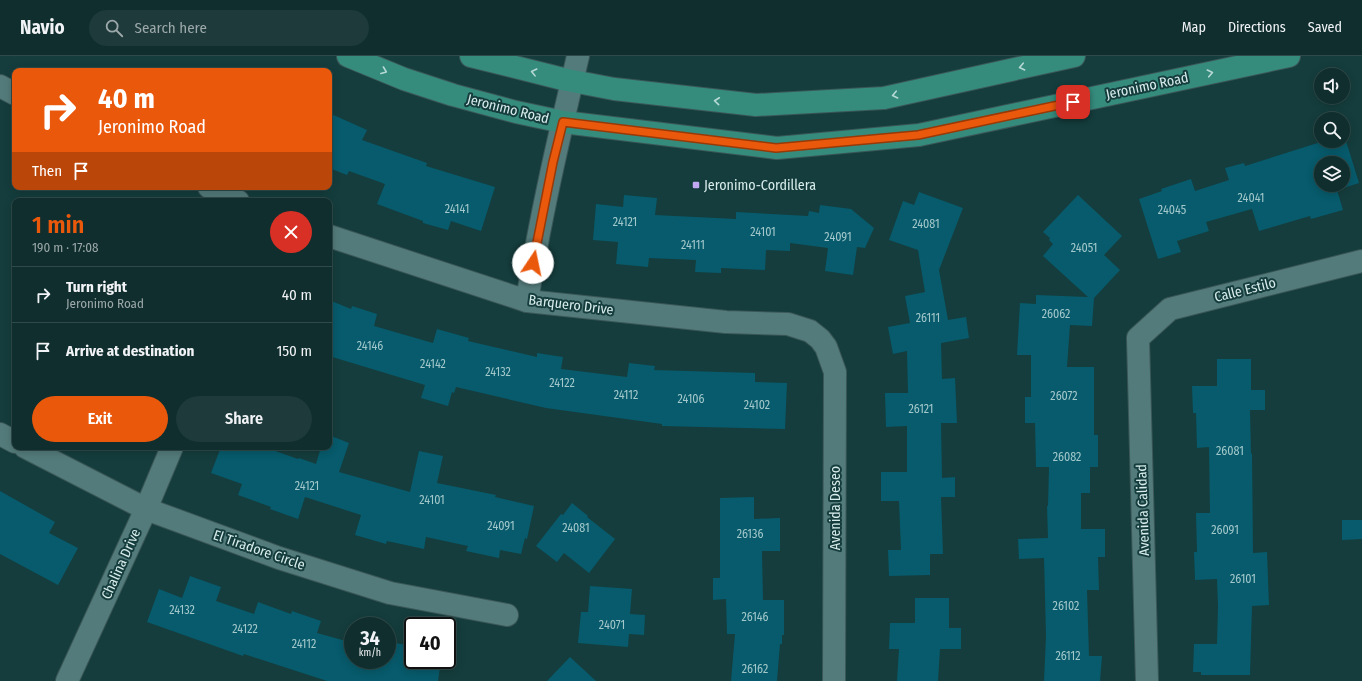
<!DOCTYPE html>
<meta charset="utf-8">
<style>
body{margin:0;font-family:"Fira Sans Condensed",sans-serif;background:#1e3a3a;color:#f1f3f6;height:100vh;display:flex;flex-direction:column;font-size:15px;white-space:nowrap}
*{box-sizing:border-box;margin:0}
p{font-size:13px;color:#9ca8aa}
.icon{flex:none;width:22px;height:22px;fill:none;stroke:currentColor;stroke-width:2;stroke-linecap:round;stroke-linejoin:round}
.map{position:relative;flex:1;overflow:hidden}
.panel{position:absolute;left:12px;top:142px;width:320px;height:252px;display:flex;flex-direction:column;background:#102e2e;border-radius:8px;box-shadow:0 2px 10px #0003,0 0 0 1px #304a4a}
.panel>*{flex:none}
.hud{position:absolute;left:12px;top:12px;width:320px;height:122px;border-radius:8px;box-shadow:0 2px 10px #0003,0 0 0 1px #304a4a;background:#ea580c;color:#fff;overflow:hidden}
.tools{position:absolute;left:1314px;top:12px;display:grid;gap:8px}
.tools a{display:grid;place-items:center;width:36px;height:36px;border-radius:50%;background:#102e2e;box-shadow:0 2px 10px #0003,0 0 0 1px #304a4a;font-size:20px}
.speed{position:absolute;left:344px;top:561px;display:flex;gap:8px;font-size:20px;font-weight:700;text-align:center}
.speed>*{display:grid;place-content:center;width:52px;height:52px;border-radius:50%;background:#102e2e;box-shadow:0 2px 10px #0003,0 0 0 1px #304a4a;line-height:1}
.speed small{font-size:10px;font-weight:400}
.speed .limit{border:2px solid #111;border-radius:6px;background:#fff;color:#111}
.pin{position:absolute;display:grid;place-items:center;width:34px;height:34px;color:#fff;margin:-17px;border-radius:8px;box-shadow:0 2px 6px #0006}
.me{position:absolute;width:44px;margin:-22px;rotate:11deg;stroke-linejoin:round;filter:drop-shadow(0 0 3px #0008)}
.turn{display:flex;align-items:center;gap:14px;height:84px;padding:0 20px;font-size:18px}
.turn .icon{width:52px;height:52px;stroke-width:2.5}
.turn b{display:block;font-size:28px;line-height:34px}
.then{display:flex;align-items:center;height:38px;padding:0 20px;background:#0003;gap:8px;font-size:15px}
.round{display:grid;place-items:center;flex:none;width:42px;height:42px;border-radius:21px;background:#1e3a3a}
.head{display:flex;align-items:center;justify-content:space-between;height:68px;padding:0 20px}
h1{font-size:24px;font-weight:600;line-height:30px;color:#ea580c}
.cta{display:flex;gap:8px;margin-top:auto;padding:8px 20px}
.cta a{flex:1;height:46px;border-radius:24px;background:#ea580c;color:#fff;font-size:16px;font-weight:600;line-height:46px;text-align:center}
.cta a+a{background:#1e3a3a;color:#f1f3f6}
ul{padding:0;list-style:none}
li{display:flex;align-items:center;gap:12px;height:56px;padding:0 20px;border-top:1px solid #304a4a}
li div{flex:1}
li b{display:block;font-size:15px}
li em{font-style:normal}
header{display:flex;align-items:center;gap:24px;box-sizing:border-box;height:56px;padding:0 20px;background:#102e2e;border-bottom:1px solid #304a4a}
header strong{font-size:19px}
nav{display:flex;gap:22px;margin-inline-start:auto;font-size:14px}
.search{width:280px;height:36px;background:#1e3a3a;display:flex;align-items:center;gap:10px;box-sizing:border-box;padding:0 14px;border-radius:22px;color:#9ca8aa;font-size:15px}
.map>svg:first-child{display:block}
</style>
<header>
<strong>Navio</strong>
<div class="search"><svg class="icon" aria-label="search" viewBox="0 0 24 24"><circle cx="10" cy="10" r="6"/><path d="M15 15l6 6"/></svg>Search here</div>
<nav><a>Map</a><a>Directions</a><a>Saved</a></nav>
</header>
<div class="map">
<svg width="1362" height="625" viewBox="0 0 1362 625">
<rect width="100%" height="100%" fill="#153d3d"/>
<g fill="#075b6c" fill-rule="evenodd">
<polygon points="329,57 367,74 362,84 427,107 426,110 495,131 481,175 451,165 448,174 423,167 423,165 377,148 385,128 349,115 347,119 329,112"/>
<path d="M1324,85h22l13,42 -22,7 6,20 -32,9 -1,-3 -51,15 -7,-22 -46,13 3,9 -32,10 4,11 -23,7 -19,-60 23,-8 -1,-2 30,-10 4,12 34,-11 -4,-12 19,-5 1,3zM1321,107h22v22h-22z"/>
<polygon points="919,136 963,152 939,214 948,264 966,261 969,282 941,287 942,323 955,322 957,367 941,367 942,422 955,421 955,441 941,441 943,498 930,498 930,519 889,520 888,494 901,494 899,445 881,445 881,416 907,416 907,370 886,371 885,337 908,337 907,295 893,298 888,271 910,267 905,240 925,236 918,194 889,184 903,145 914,149"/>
<polygon points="624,139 657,142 655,159 736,163 736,156 808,160 809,155 819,157 820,149 851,153 874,172 865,192 857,191 853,219 825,215 828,192 790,187 790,195 766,194 765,214 721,212 721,217 695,216 696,204 649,202 648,211 616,208 618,186 593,184 596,148 623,151"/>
<polygon points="1078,139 1122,180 1104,199 1120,214 1094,242 1092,270 1070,269 1067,311 1094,311 1094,379 1098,379 1098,411 1090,411 1090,437 1081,437 1081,473 1105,473 1105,501 1098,501 1099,534 1087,534 1089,600 1102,600 1100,625 1044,625 1046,580 1044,502 1019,503 1018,483 1048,482 1047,450 1048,450 1049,411 1036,411 1035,367 1025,367 1025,341 1031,341 1031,299 1017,299 1020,247 1036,248 1036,239 1088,241 1043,200 1053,188 1049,184 1050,182 1043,176"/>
<polygon points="329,244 351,253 352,250 377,258 374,270 433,287 437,273 469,282 468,285 537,301 537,297 563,301 561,313 627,321 629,307 655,310 654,314 755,317 755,326 787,327 785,373 662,370 662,368 546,352 456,331 454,337 452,336 448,350 421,342 425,329 329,300"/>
<polygon points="1217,303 1251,303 1251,334 1265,334 1265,354 1250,354 1251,398 1252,397 1253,497 1267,496 1269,549 1252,550 1250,619 1201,619 1201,616 1193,616 1194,588 1217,588 1218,550 1217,523 1195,524 1194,496 1197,496 1196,457 1210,457 1209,391 1197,392 1196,357 1193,357 1192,330 1217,330"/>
<polygon points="329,379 349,387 339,416 410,436 419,395 443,400 437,427 496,439 495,441 534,450 527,483 525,482 521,498 500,494 499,502 466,495 468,490 426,481 424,493 387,485 386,488 355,479 361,459 305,441 298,463 270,453 271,451 238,439 242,428 211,417 221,391 264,391 298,403 299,402 316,408 321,391 329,391"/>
<polygon points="0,435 55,466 49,477 78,492 58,529 0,498"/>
<polygon points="754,441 754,463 780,462 780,495 762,495 763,544 784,544 784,579 782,579 782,588 780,588 777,625 731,625 735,578 727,578 726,543 713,544 713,522 720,522 720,442"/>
<polygon points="572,447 588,460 587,461 615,483 589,517 564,497 557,506 536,490 561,458 563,459"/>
<polygon points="1342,464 1362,464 1362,483 1342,484"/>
<polygon points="190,520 221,531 216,545 254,558 258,546 291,558 292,555 321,565 317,577 353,587 353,604 387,604 387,584 400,588 413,589 413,604 441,604 438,625 327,625 244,598 243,600 147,566 159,533 182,542"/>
<polygon points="590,530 632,533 630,558 645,559 644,579 629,578 628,591 578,587 581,556 588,556"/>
<polygon points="915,542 949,542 949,572 961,572 961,593 940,593 938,625 897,625 899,593 889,593 890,567 915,567"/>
<polygon points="570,601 596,625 547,625"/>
</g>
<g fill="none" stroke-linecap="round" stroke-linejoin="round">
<g stroke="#3b5757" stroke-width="24">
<g id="minor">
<polyline points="0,30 15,38"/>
<polyline points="209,131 238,145"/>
<polyline points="329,180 527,245 726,266 788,268 810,275 820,283 826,291 835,316 834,625"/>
<path d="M527,245c13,-83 32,-164 51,-245"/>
<polyline points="0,378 15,386"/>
<polyline points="25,391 146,453 279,502 390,537 507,559"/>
<polyline points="67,625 146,453 172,391"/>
<polyline points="1147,625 1138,282 1170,253 1362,205"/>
</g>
</g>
<g stroke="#3b5757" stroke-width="24">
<g id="major">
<polyline points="348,0 404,23 453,39 516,56 563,66 777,92 919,79 1289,0"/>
<polyline points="471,0 567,24 614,33 756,49 884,42 1074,0"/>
</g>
</g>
<use href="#minor" stroke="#547b7b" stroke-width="22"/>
<use href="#major" stroke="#358c7d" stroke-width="22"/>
</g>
<defs><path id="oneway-chevron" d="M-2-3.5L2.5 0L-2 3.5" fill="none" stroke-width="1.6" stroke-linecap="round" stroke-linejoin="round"/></defs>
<g stroke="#b7d9d5">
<use href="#oneway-chevron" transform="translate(1022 11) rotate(168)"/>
<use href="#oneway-chevron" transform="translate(384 15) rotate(21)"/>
<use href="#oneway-chevron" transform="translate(534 16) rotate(-166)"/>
<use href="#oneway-chevron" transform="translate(1210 17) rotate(-12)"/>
<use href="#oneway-chevron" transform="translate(895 39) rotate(168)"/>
<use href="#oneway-chevron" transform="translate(717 45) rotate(-174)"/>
</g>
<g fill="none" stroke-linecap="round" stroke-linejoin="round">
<g stroke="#983908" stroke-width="10">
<polyline id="route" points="533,207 553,106 563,66 776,92 918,79 1073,46"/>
</g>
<use href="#route" stroke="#ea580c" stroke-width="7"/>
</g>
<rect fill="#c1a8f3" stroke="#153d3d" stroke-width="1.5" x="692" y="125" width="8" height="8" rx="2"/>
<g text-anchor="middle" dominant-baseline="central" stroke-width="4" stroke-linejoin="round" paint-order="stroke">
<g font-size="12" fill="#a3c8cb">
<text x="1251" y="142">24041</text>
<text x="457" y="153">24141</text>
<text x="1172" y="154">24045</text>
<text x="625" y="166">24121</text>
<text x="926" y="168">24081</text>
<text x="763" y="176">24101</text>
<text x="838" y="181">24091</text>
<text x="693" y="189">24111</text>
<text x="1084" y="192">24051</text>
<text x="1056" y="258">26062</text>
<text x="928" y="262">26111</text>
<text x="370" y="290">24146</text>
<text x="433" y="308">24142</text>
<text x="498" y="316">24132</text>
<text x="562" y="327">24122</text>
<text x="626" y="339">24112</text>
<text x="1064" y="340">26072</text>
<text x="691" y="343">24106</text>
<text x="757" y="349">24102</text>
<text x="921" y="353">26121</text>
<text x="1230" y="395">26081</text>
<text x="1067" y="401">26082</text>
<text x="307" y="430">24121</text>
<text x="432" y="444">24101</text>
<text x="501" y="470">24091</text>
<text x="576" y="472">24081</text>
<text x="1225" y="474">26091</text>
<text x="750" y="478">26136</text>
<text x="1243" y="523">26101</text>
<text x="1066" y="550">26102</text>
<text x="182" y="554">24132</text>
<text x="755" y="561">26146</text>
<text x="612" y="569">24071</text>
<text x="245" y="573">24122</text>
<text x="304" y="588">24112</text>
<text x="1068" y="600">26112</text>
<text x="755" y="613">26162</text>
</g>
<g font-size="14" fill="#d7eceb" stroke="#153d3d">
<text transform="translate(1147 30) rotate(-12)">Jeronimo Road</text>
<text transform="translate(508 53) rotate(14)">Jeronimo Road</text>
<text transform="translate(1245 234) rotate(-14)">Calle Estilo</text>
<text transform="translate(571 249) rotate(7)">Barquero Drive</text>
<text transform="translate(835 452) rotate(-90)">Avenida Deseo</text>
<text transform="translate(1143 454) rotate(-92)">Avenida Calidad</text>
<text transform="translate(259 494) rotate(19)">El Tiradore Circle</text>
<text transform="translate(121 508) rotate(-66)">Chalina Drive</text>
</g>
<g font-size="14" fill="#d7eceb" stroke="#153d3d" text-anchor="start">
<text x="704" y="129">Jeronimo-Cordillera</text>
</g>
</g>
</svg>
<div class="tools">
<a><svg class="icon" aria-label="sound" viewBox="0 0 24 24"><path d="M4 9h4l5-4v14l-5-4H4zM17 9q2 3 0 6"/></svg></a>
<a><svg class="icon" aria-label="search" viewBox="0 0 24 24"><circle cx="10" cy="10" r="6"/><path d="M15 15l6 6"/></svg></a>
<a><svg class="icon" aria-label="layers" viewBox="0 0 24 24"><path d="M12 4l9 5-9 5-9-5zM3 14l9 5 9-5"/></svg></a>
</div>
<div class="speed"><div>34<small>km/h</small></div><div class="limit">40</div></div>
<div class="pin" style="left:1073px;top:46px;background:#d93025"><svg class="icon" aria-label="arrive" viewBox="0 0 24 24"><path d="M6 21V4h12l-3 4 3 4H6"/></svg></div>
<svg class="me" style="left:533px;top:207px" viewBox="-20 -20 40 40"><circle r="19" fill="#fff"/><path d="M0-13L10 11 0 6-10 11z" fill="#ea580c"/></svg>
<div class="hud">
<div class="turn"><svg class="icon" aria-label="right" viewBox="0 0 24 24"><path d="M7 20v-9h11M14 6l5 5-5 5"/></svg><div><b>40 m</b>Jeronimo Road</div></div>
<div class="then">Then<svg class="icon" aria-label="arrive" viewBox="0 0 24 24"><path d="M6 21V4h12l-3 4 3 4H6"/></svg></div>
</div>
<section class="panel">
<div class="head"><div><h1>1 min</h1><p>190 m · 17:08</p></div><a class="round" style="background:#d93025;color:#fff"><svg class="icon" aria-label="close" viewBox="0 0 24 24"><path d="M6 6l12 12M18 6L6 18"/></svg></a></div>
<ul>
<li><svg class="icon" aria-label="right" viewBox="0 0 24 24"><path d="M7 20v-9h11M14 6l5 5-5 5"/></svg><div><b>Turn right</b><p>Jeronimo Road</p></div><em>40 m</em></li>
<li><svg class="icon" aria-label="arrive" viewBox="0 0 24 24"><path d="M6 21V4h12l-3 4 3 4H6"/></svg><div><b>Arrive at destination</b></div><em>150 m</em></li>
</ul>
<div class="cta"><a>Exit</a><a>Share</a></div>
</section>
</div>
